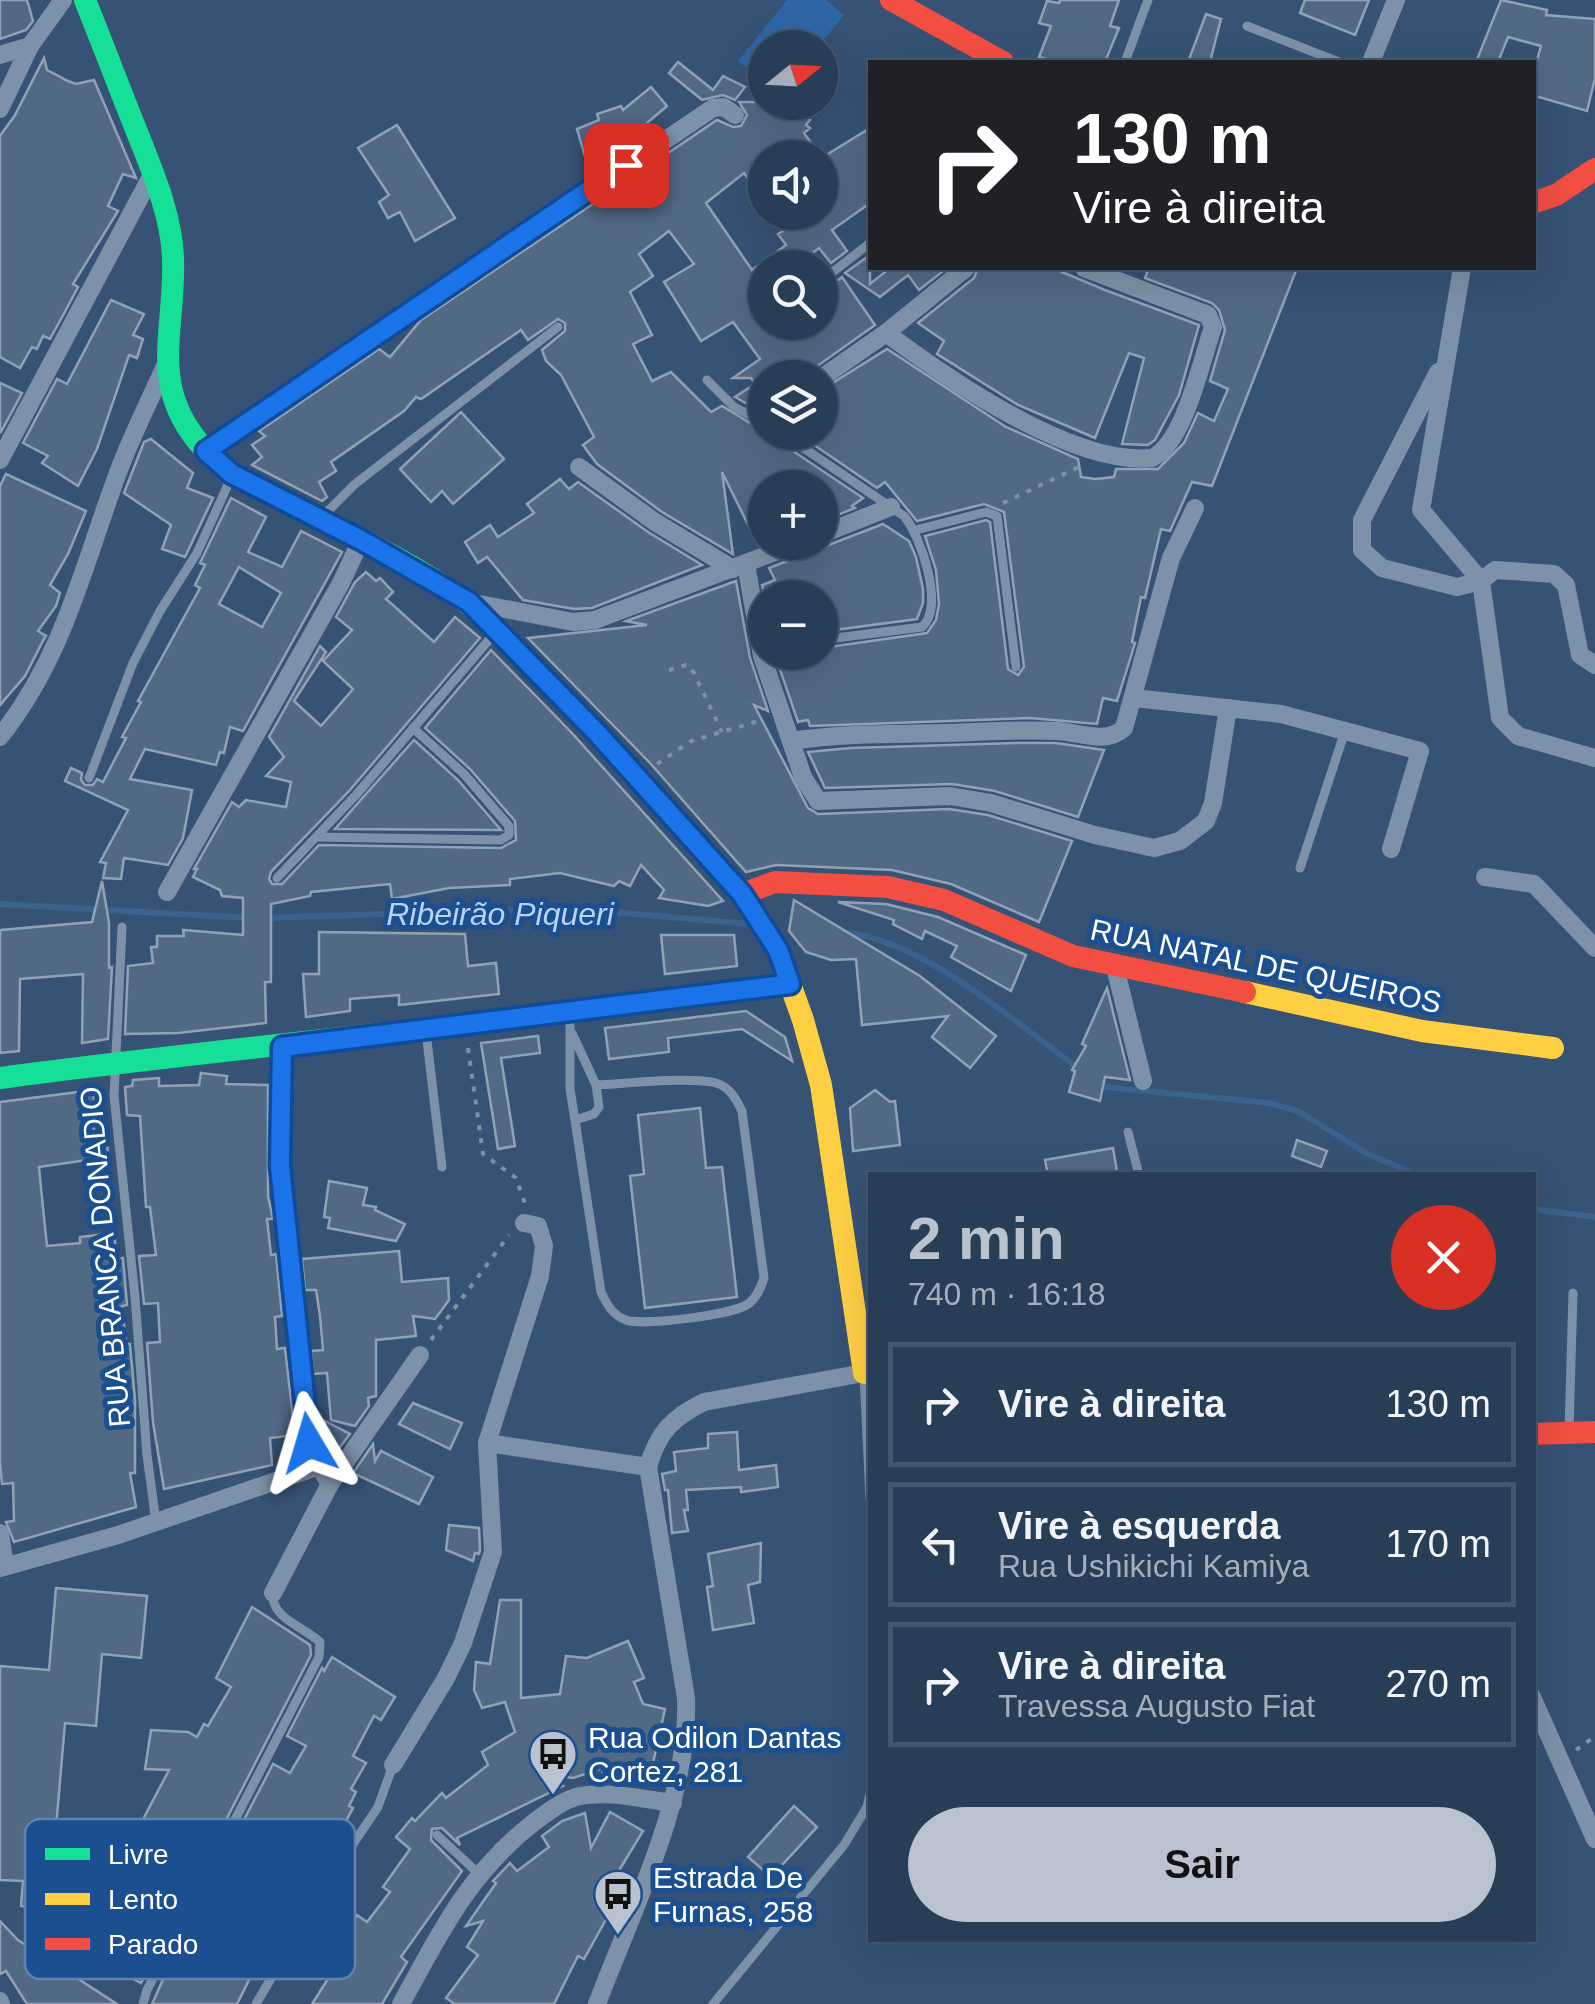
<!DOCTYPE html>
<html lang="pt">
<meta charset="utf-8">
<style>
body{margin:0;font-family:Helvetica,sans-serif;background:#30455d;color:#f1f3f6;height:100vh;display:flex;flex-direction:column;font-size:38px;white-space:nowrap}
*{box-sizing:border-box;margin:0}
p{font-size:32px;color:#a5aeba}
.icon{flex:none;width:55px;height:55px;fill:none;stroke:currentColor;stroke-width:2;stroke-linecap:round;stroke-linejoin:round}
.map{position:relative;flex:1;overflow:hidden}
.sheet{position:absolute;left:868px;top:1172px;width:668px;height:770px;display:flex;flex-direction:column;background:#283e57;border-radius:0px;box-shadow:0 10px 40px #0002,0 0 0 2px #44576d}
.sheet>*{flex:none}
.banner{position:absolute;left:868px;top:60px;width:668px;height:210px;border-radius:0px;box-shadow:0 10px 40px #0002,0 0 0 2px #44576d;background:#202124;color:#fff;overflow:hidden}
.needle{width:65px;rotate:72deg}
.buttons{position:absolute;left:748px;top:30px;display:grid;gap:20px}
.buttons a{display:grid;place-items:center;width:90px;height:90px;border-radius:50%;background:#283e57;box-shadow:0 10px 40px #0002,0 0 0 2px #44576d;font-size:50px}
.pin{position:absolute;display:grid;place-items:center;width:85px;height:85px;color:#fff;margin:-42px;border-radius:20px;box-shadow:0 5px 15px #0006}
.me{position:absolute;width:110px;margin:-55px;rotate:353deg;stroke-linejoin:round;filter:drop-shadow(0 0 8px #0008)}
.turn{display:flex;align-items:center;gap:35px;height:210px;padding:0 40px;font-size:45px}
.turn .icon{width:130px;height:130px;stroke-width:2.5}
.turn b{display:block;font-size:70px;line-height:85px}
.round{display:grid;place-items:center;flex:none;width:105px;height:105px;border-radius:52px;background:#30455d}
.overview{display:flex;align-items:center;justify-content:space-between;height:170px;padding:0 40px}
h1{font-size:60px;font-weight:800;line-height:75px;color:#b9c2ce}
.cta{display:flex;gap:20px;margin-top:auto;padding:20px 40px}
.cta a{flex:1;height:115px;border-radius:60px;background:#b9c2ce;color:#111;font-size:40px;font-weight:800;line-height:115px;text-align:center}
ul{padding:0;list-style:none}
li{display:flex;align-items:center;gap:30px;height:125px;margin:0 20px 15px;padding:0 20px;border:5px solid #44576d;border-radius:0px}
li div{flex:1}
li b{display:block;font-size:38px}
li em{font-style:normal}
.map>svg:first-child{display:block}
</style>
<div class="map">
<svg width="1595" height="2004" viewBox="0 0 1595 2004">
<rect width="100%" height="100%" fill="#365274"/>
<polygon fill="#2f66a5" points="787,0 826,0 844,15 818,47 765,48 765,83 738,61"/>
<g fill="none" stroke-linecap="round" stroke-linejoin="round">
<g stroke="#3b618d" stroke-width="6">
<polyline points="0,904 251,918"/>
<polyline points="263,918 567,908 750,924"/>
<path d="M842,932c80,7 173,90 237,137"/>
<polyline points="1097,1082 1105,1087 1269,1103 1298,1111 1366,1153 1416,1175"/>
<polyline points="1532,1209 1595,1217"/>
</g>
</g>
<g fill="#526984" stroke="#92a2b6" stroke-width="2.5" fill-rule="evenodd">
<polygon points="0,0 27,0 33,21 26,30 0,39"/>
<polygon points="1060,0 1119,0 1110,26 1119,28 1105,62 1056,62 1039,57 1051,26 1039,23 1047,1 1059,3"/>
<polygon points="1305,0 1369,0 1355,35 1300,13"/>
<polygon points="1501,0 1547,10 1546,15 1595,19 1595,78 1587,111 1532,95 1532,79 1541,46 1508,37 1498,62 1476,62"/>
<polygon points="1206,14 1221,19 1210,62 1188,62"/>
<polygon points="44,58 47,70 68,81 76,84 94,80 136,178 123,174 108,206 118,211 73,284 78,287 67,308 50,339 43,336 37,349 32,347 20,368 0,357 0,136 15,115"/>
<polygon points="678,62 713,90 723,76 745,87 735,100 723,95 702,100 669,73"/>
<polygon points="651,87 667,106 641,128 647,138 628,151 626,147 586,160 577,129 599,120 597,114 621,106 623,110"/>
<polygon points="739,102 812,102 806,118 810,120 806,125 810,128 804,133 822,158 765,158 765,202 744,173 706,203 752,270 786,245 778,234 783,231 773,212 820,212 820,159 870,128 870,203 832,230 847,251 831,263 819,248 793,268 765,268 765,322 820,322 820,294 842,277 875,325 813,369 808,378 765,378 765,414 735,397 755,384 751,378 733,378 760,359 733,322 701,341 664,282 694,264 669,231 639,254 653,276 630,292 652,335 633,344 652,381 671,372 711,412 722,406 765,432 772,432 775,439 863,498 852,506 855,508 820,522 820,488 765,488 765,542 758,545 722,472 733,554 662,512 597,464 583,445 594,437 561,375 546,361 542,350 565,331 565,323 558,319 528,340 521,330 421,399 416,397 404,411 331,462 336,471 319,482 327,497 322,501 252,465 262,457 252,445 265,436 259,431 379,349 390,357 421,320 717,120 733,127 741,126 747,115"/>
<polygon points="397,125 455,218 415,241 400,212 388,218 379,202 389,195 358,148"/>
<polygon points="870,255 870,284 890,268 947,268 919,290 908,275 880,297 845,273"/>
<polygon points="978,268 1064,268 1062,272 1105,290 1199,325 1179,395 1155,440 1148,445 1122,444 1144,358 1129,353 1095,438 1018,405 937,354 944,341 918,323 974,278"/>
<polygon points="1149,268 1297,268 1212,486 1192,482 1170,531 1161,529 1145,598 1141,597 1132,642 1135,643 1117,701 1103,698 1097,724 1030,718 810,726 808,720 798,722 774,652 820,652 820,639 822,645 829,647 927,633 936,620 939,604 936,570 925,536 986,520 990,522 1008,669 1018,675 1024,667 1004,512 984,504 917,521 885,482 877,488 795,432 820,432 820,391 887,349 1006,427 1078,459 1081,477 1095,479 1114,477 1116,469 1158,469 1184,443 1198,413 1214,421 1228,389 1210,381 1225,330 1219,310 1212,303 1145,278"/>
<polygon points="111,300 144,314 133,335 143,339 137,358 129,355 97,449 78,486 42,463 48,456 23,443 57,379 67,384"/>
<polygon points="0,383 22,393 1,432 0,431"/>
<polygon points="461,412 504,459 453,504 442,491 431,502 400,469"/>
<polygon points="151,439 193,473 187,488 213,498 185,557 162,549 171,525 124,493 144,442"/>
<polygon points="6,474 86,511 68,554 50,585 60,593 56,606 38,631 46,636 44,639 25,676 0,705 0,486"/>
<polygon points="560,479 569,489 578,482 648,532 702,565 592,608 574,609 523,600 487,557 478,563 465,542 490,525 498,537 534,513 527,504"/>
<path d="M231,498l35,19 -18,35 34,15 19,-36 41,21 -99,179 -13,-4 -6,26 -4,-1 -4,13 -71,-16 -15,30 62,11 -9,48 -15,27 -44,-7 -3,21 -18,-1 3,-15 -6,-1 28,-52 -63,-29 6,-13 11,5 -1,7 4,5h8l4,-6 6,3 23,-44 -4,-1 19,-35 -3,-1 62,-113 -5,-3 10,-20 -5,-2zM239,567l42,26 -19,34 -43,-23z"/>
<polygon points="883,524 909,541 916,557 923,589 923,603 917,619 827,631 820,639 820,598 765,598 765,600 762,585 775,580 769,568"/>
<polygon points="366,572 376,581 380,578 393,592 386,599 434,642 455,617 480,638 350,790 271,872 269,879 272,884 282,884 319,845 501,848 516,840 515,821 470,769 425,728 491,650 571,732 723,901 708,906 659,898 664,890 641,865 630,886 619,881 614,886 560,873 510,879 510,885 449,888 392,899 390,884 311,892 310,896 271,904 271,982 265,982 266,1023 178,1033 125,1034 128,966 153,963 151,947 157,947 157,936 184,936 183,930 243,935 243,898 222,896 220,890 193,877 197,869 194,869 232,802 239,807 246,800 286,807 291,782 266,776 284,757 269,737 320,646 326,652 294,701 321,726 353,689 323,661 352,630 336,617 355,582"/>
<polygon points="736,581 750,658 768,711 754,705 808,808 818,814 949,809 988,815 1072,841 1039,922 951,884 892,870 776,865 746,872 650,763 528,638 647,625 626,621"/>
<polygon points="414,740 458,780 501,830 335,829"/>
<polygon points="1016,743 1056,743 1104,750 1078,817 995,791 952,784 825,788 808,752 850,748"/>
<polygon points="102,881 109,923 109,968 112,967 108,1039 82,1043 83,974 20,979 19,1051 0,1053 0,930 92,922"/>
<polygon points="794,900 920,976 996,1036 970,1068 932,1037 948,1016 862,1025 856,959 831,960 806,952 789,931"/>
<polygon points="838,902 886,904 938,917 1026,955 1011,991 951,957 957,946 925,931 922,939 893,924 894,920"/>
<polygon points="319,932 465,934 468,966 496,963 499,994 399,1005 399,995 350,999 350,1011 306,1017 303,974 319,974"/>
<polygon points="661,935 734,935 737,966 665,974"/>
<polygon points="1107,988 1130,1080 1105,1077 1100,1101 1069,1092 1075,1071 1072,1070 1086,1046 1082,1044"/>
<polygon points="746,1011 785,1037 792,1061 742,1029 668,1038 669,1052 609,1059 605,1028"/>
<polygon points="538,1036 540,1053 501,1058 515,1146 498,1149 481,1043"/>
<polygon points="201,1073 227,1076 226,1084 268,1085 268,1196 273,1219 267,1219 271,1255 276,1254 282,1316 275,1317 277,1349 285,1348 295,1435 270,1438 272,1465 164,1489 153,1422 147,1343 160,1342 158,1303 144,1304 139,1256 156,1255 150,1207 146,1207 140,1116 127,1115 125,1087 132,1086 133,1080 159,1078 159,1086 199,1085"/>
<polygon points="94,1090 94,1138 107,1137 108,1157 39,1167 42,1198 47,1246 80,1243 80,1237 114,1233 117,1259 123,1258 127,1305 122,1306 126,1344 130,1344 135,1400 135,1473 130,1473 136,1507 14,1542 6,1522 14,1521 13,1483 2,1484 0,1463 0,1102"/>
<polygon points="875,1090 890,1102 895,1101 900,1145 853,1151 850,1108"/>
<polygon points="700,1108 706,1168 722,1167 737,1297 645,1308 630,1176 644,1174 638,1115"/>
<polygon points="1297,1140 1327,1151 1321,1167 1292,1156"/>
<polygon points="1113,1148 1117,1172 1048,1175 1045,1160"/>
<polygon points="329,1181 367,1188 363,1205 376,1207 375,1210 405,1224 396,1241 328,1228 330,1218 324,1217"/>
<polygon points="399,1251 402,1282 448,1278 449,1300 435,1319 413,1316 416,1336 376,1340 376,1396 368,1398 369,1406 355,1426 331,1420 327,1373 313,1374 311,1351 323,1350 320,1316 316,1290 305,1290 302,1259"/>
<polygon points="413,1403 462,1423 450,1449 399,1424"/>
<polygon points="323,1420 350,1434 340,1447 325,1449"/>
<polygon points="737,1432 739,1470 776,1465 778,1487 741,1492 741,1487 686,1490 688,1510 684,1510 688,1531 672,1533 668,1490 665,1490 662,1474 676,1471 674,1452 708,1448 708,1434"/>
<polygon points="373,1444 375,1461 381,1451 433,1477 419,1504 353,1473"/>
<polygon points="449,1525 479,1528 480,1550 479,1554 475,1553 473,1561 446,1550"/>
<polygon points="761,1543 760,1582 748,1585 754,1623 713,1630 707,1587 713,1586 708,1554"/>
<polygon points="56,1588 147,1596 141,1658 102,1654 96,1726 65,1723 49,1909 21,1906 23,1881 0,1880 0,1666 49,1670"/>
<polygon points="500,1600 521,1600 521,1698 560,1694 566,1656 587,1658 628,1641 644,1678 634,1682 643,1704 665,1709 649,1781 602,1782 603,1768 573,1778 543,1774 563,1786 457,1838 460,1845 442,1828 432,1829 431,1840 462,1871 401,1957 407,1962 382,2004 312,2004 338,1963 303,1940 314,1922 342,1941 357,1915 367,1922 390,1892 383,1887 410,1849 396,1837 412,1818 415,1821 442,1793 446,1798 488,1765 482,1752 515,1732 505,1702 482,1708 474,1690 476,1662 490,1664"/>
<polygon points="252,1607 310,1645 311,1655 177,1915 163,1908 149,1936 162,1943 141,1983 76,1948 97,1907 107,1912 113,1899 142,1915 167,1871 134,1853 147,1831 139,1827 169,1770 145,1769 151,1730 188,1732 197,1737 204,1724 208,1726 231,1687 216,1678"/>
<polygon points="332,1657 395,1697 381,1720 374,1716 353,1756 366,1763 351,1789 356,1792 349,1806 353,1808 341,1830 335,1827 333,1831 320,1824 304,1850 320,1859 305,1885 284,1873 269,1901 283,1912 237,2004 152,2004 175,1953 181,1958 198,1925 191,1922 273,1764 290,1773 306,1746 287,1736 322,1668 324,1671"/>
<polygon points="794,1806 817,1827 771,1877 748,1857"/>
<polygon points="610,1812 643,1831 606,1892 623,1899 615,1918 609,1914 584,1959 578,1956 554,2004 455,2004 446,1998 478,1955 467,1947 483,1921 466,1926 496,1883 493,1881 510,1863 517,1871 549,1847 542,1836 562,1821 585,1813 591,1848"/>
<polygon points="0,1921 18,1940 117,2004 27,2004 6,1971 0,1974"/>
</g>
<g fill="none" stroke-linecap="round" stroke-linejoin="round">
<g stroke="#7d92a8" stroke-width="4" stroke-dasharray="5 8" stroke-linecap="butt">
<polyline points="1003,503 1081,466"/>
<polyline points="669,670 686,665 691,667 722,732"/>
<polyline points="657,764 691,741 762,720"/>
<polyline points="468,1048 483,1154 516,1178 525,1204"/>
<polyline points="431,1340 509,1235"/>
<polyline points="1576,1750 1595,1736"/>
</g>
<g stroke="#7d92a8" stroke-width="9">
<polyline points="1247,26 1339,62"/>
<polyline points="1125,62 1148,0"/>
<polyline points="820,282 870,243"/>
<polyline points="707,380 734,407 765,423"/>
<path d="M780,432l124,84c17,20 41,91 18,111l-94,12"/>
<polyline points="322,517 355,484 558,327"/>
<polyline points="916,530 986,512 997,516 1016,667"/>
<polyline points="89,778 133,663 160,611 197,553 231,478"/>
<polyline points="317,837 501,840 509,835 509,826 464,774 413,728"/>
<polyline points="1300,868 1345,731"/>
<polyline points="277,878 356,795 494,634"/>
<polyline points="122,927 114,1096 135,1297 147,1455 156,1522"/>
<polyline points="570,1013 570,1089 575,1120 594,1114 599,1107 596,1085 572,1033"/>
<polyline points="426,1032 442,1167"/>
<path d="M575,1120l26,172c6,12 11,23 25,28 17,6 107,-5 122,-16 9,-6 13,-17 16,-26l-22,-167c-6,-12 -12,-24 -26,-28 -23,-7 -93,1 -120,2"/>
<polyline points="1128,1132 1139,1175"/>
<polyline points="864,1375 870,1498"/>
<polyline points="1569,1431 1573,1293"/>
<polyline points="437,1835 478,1873"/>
<path d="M143,2004l4,-14 172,-333 1,-15c-16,-15 -49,-24 -47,-48"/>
<polyline points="256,2004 330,1878 378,1807 393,1765"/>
<polyline points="713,2004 844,1845 867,1807 870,1794"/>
</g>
<g stroke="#7d92a8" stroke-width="18">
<polyline points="0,55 30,46"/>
<polyline points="1371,62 1396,0"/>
<polyline points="0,109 30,46 63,0"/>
<polyline points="1462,268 1421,510 1481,581 1500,718 1518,736 1595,758"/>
<path d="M886,333c62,46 186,133 266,125 33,-16 49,-97 61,-131l-5,-12 -124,-47"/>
<polyline points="1438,372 1362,520 1362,550 1382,568 1457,587 1481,581 1495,570 1554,574 1566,585 1580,655 1595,665"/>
<polyline points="820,379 886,333 966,268"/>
<polyline points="206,451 713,108 724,107 735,115"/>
<polyline points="0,460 153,173"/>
<polyline points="579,467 655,522 733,569"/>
<polyline points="820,535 891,507"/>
<polyline points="746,564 762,656 803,777 818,801 950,796 991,803 1095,835 1154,848 1180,841 1206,821 1213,803 1228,708"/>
<polyline points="474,603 573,622 595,620 801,542"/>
<polyline points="1134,698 1281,714 1420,751 1391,849"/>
<path d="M0,737c63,-80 82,-166 116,-259 14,-39 33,-76 50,-114"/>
<path d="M791,741c52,-8 104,-7 156,-8 37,-1 74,-4 110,-2 22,1 49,14 67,-3l47,-170 24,-50"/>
<polyline points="1485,877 1534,884 1595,948"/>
<polyline points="167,892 341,583 361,540"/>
<polyline points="1115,967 1143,1081"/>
<polyline points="282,1047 280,1166 305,1422 312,1456 330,1484"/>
<polyline points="487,1443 648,1467"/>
<polyline points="0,1533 5,1566"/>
<polyline points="0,1568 118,1535 317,1467"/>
<polyline points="273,1593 330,1484 420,1355"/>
<polyline points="1532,1697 1595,1839"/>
<polyline points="393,1765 446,1678 463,1643 493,1552 487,1443 540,1276 544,1246 538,1226 524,1223"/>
<polyline points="0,2001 1,2004"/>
<path d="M401,2004c39,-71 67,-130 132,-181 15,-11 29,-23 47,-27 30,-6 64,4 93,7"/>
<path d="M597,2004c35,-93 93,-207 89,-306l-38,-231c10,-35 24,-49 56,-65l160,-29"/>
</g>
<g stroke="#16e098" stroke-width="22">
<path d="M85,0c17,42 33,85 50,127 16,41 36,85 38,130 3,76 -27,130 33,194 23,24 53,37 83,52 60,31 154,72 200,120"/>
<path d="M0,1078c196,-26 393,-44 589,-69"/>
</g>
<g stroke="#ffcf43" stroke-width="22">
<polyline points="489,623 597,734 742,894 778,950 803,1020 821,1085 864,1373 870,1373"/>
<polyline points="1245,992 1422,1031 1553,1048"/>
<polyline points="589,1009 790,984"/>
</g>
<g stroke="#f24e42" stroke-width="22">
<polyline points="891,0 1003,62"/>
<polyline points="1532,203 1556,195 1595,169"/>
<polyline points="742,894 775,882 888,887 944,900 1073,956 1245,992"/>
<polyline points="1532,1434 1595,1432"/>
</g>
</g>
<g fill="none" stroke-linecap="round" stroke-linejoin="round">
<g stroke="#114b97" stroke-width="25">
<polyline id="route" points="309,1443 280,1166 282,1047 790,984 778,950 742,894 598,734 469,602 361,540 232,474 206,451 626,165"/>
</g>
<use href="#route" stroke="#1a73e8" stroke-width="18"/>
</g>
<defs>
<g id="bus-pin" transform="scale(2.5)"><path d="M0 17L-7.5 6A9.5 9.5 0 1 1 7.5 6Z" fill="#b9c2ce" stroke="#1b4f8f"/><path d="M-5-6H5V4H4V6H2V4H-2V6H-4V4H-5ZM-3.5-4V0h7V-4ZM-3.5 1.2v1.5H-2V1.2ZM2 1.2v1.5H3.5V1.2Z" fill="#111"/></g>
</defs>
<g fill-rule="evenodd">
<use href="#bus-pin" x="553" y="1754"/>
<use href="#bus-pin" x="618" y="1894"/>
</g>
<g text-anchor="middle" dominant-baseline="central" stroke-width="10" stroke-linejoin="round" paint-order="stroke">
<g font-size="30" fill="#fff" stroke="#1b4f8f">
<text transform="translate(1266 966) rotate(12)">RUA NATAL DE QUEIROS</text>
<text transform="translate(105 1257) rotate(-95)">RUA BRANCA DONADIO</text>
</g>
<g font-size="30" fill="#fff" stroke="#1b4f8f" text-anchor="start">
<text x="588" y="1737">Rua Odilon Dantas<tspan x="588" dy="34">Cortez, 281</tspan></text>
<text x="653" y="1877">Estrada De<tspan x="653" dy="34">Furnas, 258</tspan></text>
</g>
<g font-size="32" font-style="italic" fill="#b5d3f5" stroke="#1b4f8f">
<text x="500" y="914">Ribeirão Piqueri</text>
</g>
</g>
<rect x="25" y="1819" width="330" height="160" rx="15" fill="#1b4f8f" stroke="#5f84b1" stroke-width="2.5"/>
<rect x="45" y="1848" width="45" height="12" fill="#16e098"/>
<rect x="45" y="1893" width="45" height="12" fill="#ffcf43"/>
<rect x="45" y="1938" width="45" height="12" fill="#f24e42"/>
<g font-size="28" fill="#fff">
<text x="108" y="1864">Livre</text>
<text x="108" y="1909">Lento</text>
<text x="108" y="1954">Parado</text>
</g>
</svg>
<div class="buttons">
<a><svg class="needle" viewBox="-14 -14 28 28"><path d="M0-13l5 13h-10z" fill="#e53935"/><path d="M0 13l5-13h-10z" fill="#a5aeba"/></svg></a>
<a><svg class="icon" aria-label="sound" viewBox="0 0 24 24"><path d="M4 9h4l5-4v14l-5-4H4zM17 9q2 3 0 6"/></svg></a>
<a><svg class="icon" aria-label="search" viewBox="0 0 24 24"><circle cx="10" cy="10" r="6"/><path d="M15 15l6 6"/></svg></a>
<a><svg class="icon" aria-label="layers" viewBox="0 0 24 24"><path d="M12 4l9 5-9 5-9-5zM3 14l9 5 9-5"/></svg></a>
<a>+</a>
<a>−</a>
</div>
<div class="pin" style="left:626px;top:165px;background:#d93025"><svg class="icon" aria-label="arrive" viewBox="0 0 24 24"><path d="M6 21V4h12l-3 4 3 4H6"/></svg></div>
<svg class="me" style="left:309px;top:1443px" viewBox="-20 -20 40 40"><path d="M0-17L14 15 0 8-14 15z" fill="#1a73e8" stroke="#fff" stroke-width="4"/></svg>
<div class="banner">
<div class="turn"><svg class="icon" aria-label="right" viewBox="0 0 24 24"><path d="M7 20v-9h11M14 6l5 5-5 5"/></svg><div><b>130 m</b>Vire à direita</div></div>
</div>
<section class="sheet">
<div class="overview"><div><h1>2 min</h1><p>740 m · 16:18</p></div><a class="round" style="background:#d93025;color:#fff"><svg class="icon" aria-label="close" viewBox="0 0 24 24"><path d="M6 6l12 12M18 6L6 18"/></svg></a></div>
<ul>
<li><svg class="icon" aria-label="right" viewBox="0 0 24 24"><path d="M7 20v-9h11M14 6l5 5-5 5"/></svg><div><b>Vire à direita</b></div><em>130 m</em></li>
<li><svg class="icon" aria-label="left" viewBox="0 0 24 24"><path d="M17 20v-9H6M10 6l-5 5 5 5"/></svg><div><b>Vire à esquerda</b><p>Rua Ushikichi Kamiya</p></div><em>170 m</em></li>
<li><svg class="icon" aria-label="right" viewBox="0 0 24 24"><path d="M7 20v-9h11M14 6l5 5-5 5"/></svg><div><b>Vire à direita</b><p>Travessa Augusto Fiat</p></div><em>270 m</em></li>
</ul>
<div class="cta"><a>Sair</a></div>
</section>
</div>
